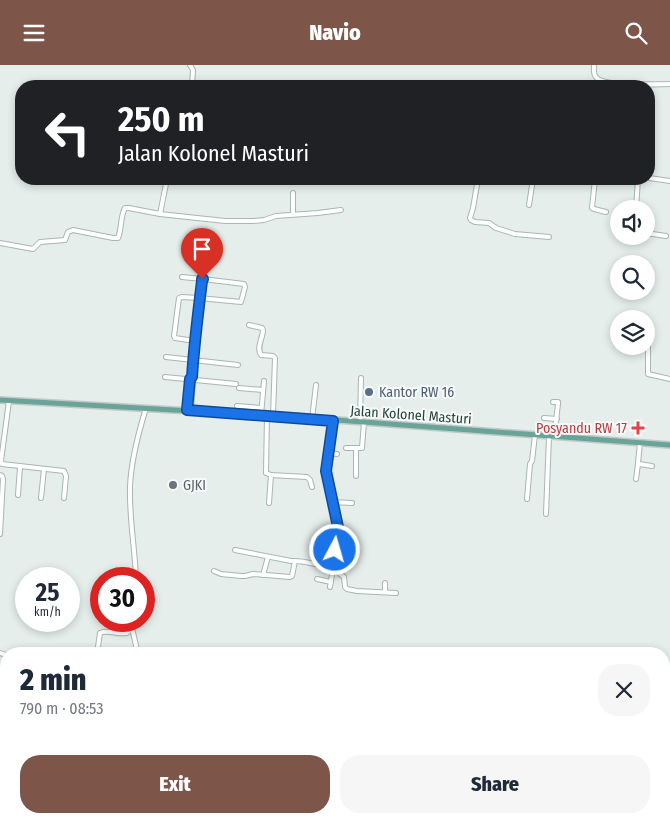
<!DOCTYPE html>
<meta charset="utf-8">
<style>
body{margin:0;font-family:"Fira Sans Condensed",sans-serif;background:#f6f6f7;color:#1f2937;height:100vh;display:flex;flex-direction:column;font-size:19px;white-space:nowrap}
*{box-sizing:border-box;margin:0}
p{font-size:16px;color:#747a83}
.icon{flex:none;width:28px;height:28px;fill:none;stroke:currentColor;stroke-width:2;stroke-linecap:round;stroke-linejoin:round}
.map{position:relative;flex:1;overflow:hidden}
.side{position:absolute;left:0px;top:582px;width:670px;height:176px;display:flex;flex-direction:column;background:#fff;border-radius:20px 20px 0 0;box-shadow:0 2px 8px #0003}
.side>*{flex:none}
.banner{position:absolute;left:15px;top:15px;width:640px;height:105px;border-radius:20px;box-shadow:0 2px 8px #0003;background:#202124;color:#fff;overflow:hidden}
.buttons{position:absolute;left:610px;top:135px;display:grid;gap:10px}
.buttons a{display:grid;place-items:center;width:45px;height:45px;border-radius:50%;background:#fff;box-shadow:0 2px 8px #0003;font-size:25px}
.speed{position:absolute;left:15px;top:502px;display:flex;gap:10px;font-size:25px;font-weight:700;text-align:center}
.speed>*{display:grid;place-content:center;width:65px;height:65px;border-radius:50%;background:#fff;box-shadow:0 2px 8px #0003;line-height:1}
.speed small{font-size:12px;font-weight:400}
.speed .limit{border:8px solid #d22;background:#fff;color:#111}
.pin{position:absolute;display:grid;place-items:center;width:42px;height:42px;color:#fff;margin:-51px -21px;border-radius:50% 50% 50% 0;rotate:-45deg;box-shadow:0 0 5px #0007}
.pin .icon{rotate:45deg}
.me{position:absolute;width:55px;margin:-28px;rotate:6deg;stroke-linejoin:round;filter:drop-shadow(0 0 4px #0008)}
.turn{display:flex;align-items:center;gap:18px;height:105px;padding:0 20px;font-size:22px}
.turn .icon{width:65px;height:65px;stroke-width:2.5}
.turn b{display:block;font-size:35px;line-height:42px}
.round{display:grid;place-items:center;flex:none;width:52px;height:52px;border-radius:20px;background:#f6f6f7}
.summary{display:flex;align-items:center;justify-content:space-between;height:85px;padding:0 20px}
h1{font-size:30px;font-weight:800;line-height:38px}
.action{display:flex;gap:10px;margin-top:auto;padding:10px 20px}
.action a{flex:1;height:58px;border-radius:20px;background:#7e5649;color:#fff;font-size:20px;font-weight:800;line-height:58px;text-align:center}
.action a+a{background:#f6f6f7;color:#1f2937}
header{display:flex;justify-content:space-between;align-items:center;height:65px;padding:0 20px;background:#7e5649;color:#fff;font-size:22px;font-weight:800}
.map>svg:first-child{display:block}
</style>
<header><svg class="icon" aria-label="menu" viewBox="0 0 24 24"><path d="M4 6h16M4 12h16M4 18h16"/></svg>Navio<svg class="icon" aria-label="search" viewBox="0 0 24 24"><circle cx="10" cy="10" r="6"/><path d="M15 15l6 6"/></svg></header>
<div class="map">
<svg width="670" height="758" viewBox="0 0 670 758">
<rect width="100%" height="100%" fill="#e5eeeb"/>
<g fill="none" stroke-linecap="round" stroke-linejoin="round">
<g stroke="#a7b7b3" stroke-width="6">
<g id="minor">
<polyline points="190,0 193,5 192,21"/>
<path d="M594,0c0,4 -1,9 2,12 6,10 61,7 74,7"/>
<polyline points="649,113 670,116"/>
<polyline points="478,114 473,143 470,153 471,155 475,157 489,158 496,163 515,169 549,172"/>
<polyline points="595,114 592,143 594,144 606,147"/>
<polyline points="529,140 533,114"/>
<polyline points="636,144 638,114"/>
<polyline points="160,149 225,156 253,156 264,155 276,151 318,148 341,145"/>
<polyline points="293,149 293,128"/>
<polyline points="646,168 666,171"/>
<path d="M0,178l33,6 7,-7 25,-2 3,-8 5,-2 40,8h5c4,-10 2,-21 7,-30h4l31,6 7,-35"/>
<polyline points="182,212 203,214"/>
<path d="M249,260l13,3 1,2c0,8 -7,17 -2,25l12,1 2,2 -2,58"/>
<polyline points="648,278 648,309 670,314"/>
<polyline points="166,292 193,295 195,276 175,273 174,271 179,233 182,232 199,233 202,217 203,214 244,219 245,222 241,237 199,233 195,276"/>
<polyline points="165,312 236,319"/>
<polyline points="239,323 263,325"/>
<polyline points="9,336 1,396 2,399 64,406 66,411 64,433"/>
<polyline points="553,337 558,337 558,339 554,372"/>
<polyline points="237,341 261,343"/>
<polyline points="187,345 193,295 238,300"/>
<polyline points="191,346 193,314"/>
<polyline points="261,350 264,316"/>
<polyline points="267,351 266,408 271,410 307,412 310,415 312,422"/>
<polyline points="544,353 557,354"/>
<polyline points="312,354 316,320"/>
<polyline points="360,357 361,313"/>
<polyline points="640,378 638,398 639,399 652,401"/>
<polyline points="346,383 362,383 364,357"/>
<polyline points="356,383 356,411"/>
<polyline points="329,388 337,389"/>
<polyline points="0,410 2,411 3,414 0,469"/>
<polyline points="636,414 638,399"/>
<polyline points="18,430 20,402"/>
<polyline points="41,433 44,404"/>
<polyline points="527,434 530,399 532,396 535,370"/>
<polyline points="332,437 352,438"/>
<polyline points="269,438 271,410"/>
<polyline points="546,449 549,372"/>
<path d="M235,485l56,11c13,-1 26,4 39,6l2,-1 4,5 8,6 1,10 2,2 10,2 39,2"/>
<polyline points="332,501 338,463 326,406 333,356"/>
<polyline points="214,506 221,509 241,511 245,511 253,509 290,512 292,511 295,496"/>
<polyline points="263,510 268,492"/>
<path d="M136,514c-1,-31 -7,-61 -6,-92 1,-27 8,-53 16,-79"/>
<polyline points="317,514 331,517"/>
<polyline points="330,522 333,503"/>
<polyline points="385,527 385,518"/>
<polyline points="132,563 137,585 140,589"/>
<polyline points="0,588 6,590"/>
<path d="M97,589l3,-21c8,-4 18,2 27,0l5,-5 1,-7"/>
<polyline points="664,715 670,717"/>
<polyline points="463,758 465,752"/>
</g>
</g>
<g stroke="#c2cac8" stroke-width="8">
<polyline id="major" points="0,335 297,352 670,380"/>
</g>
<use href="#minor" stroke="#fff" stroke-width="4"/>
<use href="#major" stroke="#6aa498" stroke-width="5"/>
</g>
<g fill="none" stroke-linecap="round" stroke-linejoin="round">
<g stroke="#114b97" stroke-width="12">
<path id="route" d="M202,214h1l-1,2c-4,32 -8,64 -10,96l-2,2 -3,31 146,11 -7,50 12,56 -3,23"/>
</g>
<use href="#route" stroke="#1a73e8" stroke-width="9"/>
</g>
<circle fill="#5c6f8a" stroke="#f6faf8" stroke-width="2" cx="369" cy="327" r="5"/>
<path fill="#e0444e" stroke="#f6faf8" stroke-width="2" d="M635.5 355.5h5v5h5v5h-5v5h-5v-5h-5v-5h5z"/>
<circle fill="#6b7280" stroke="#f6faf8" stroke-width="2" cx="173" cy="420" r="5"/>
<g text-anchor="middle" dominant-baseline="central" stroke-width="4" stroke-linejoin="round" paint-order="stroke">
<g font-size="14" fill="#4e5e75" stroke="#f6faf8" text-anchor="start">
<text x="379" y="327">Kantor RW 16</text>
</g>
<g font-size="14" fill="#24413b" stroke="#f6faf8">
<text transform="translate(411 350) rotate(4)">Jalan Kolonel Masturi</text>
</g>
<g font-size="14" fill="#be3a42" stroke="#f6faf8" text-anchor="end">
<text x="627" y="363">Posyandu RW 17</text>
</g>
<g font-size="14" fill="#5b616d" stroke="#f6faf8" text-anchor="start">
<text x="183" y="420">GJKI</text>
</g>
</g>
</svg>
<div class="buttons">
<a><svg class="icon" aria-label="sound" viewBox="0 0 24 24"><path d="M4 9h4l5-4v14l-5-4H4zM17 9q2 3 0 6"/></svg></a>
<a><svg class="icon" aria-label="search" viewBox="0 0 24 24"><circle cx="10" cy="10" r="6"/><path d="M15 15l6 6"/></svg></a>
<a><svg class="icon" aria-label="layers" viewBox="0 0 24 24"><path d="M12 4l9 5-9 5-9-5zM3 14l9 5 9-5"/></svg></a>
</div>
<div class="speed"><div>25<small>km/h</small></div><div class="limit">30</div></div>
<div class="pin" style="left:202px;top:214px;background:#d93025"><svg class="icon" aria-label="arrive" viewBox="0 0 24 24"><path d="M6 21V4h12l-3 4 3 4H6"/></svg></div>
<svg class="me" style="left:335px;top:485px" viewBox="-20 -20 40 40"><circle r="17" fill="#1a73e8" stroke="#fff" stroke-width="3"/><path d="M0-11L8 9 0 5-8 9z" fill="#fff"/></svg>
<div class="banner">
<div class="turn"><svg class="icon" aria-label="left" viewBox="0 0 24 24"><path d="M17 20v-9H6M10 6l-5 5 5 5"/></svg><div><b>250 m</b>Jalan Kolonel Masturi</div></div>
</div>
<section class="side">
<div class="summary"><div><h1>2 min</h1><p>790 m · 08:53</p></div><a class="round"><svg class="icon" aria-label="close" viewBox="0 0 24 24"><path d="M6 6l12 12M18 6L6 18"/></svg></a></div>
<div class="action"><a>Exit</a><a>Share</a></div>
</section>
</div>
